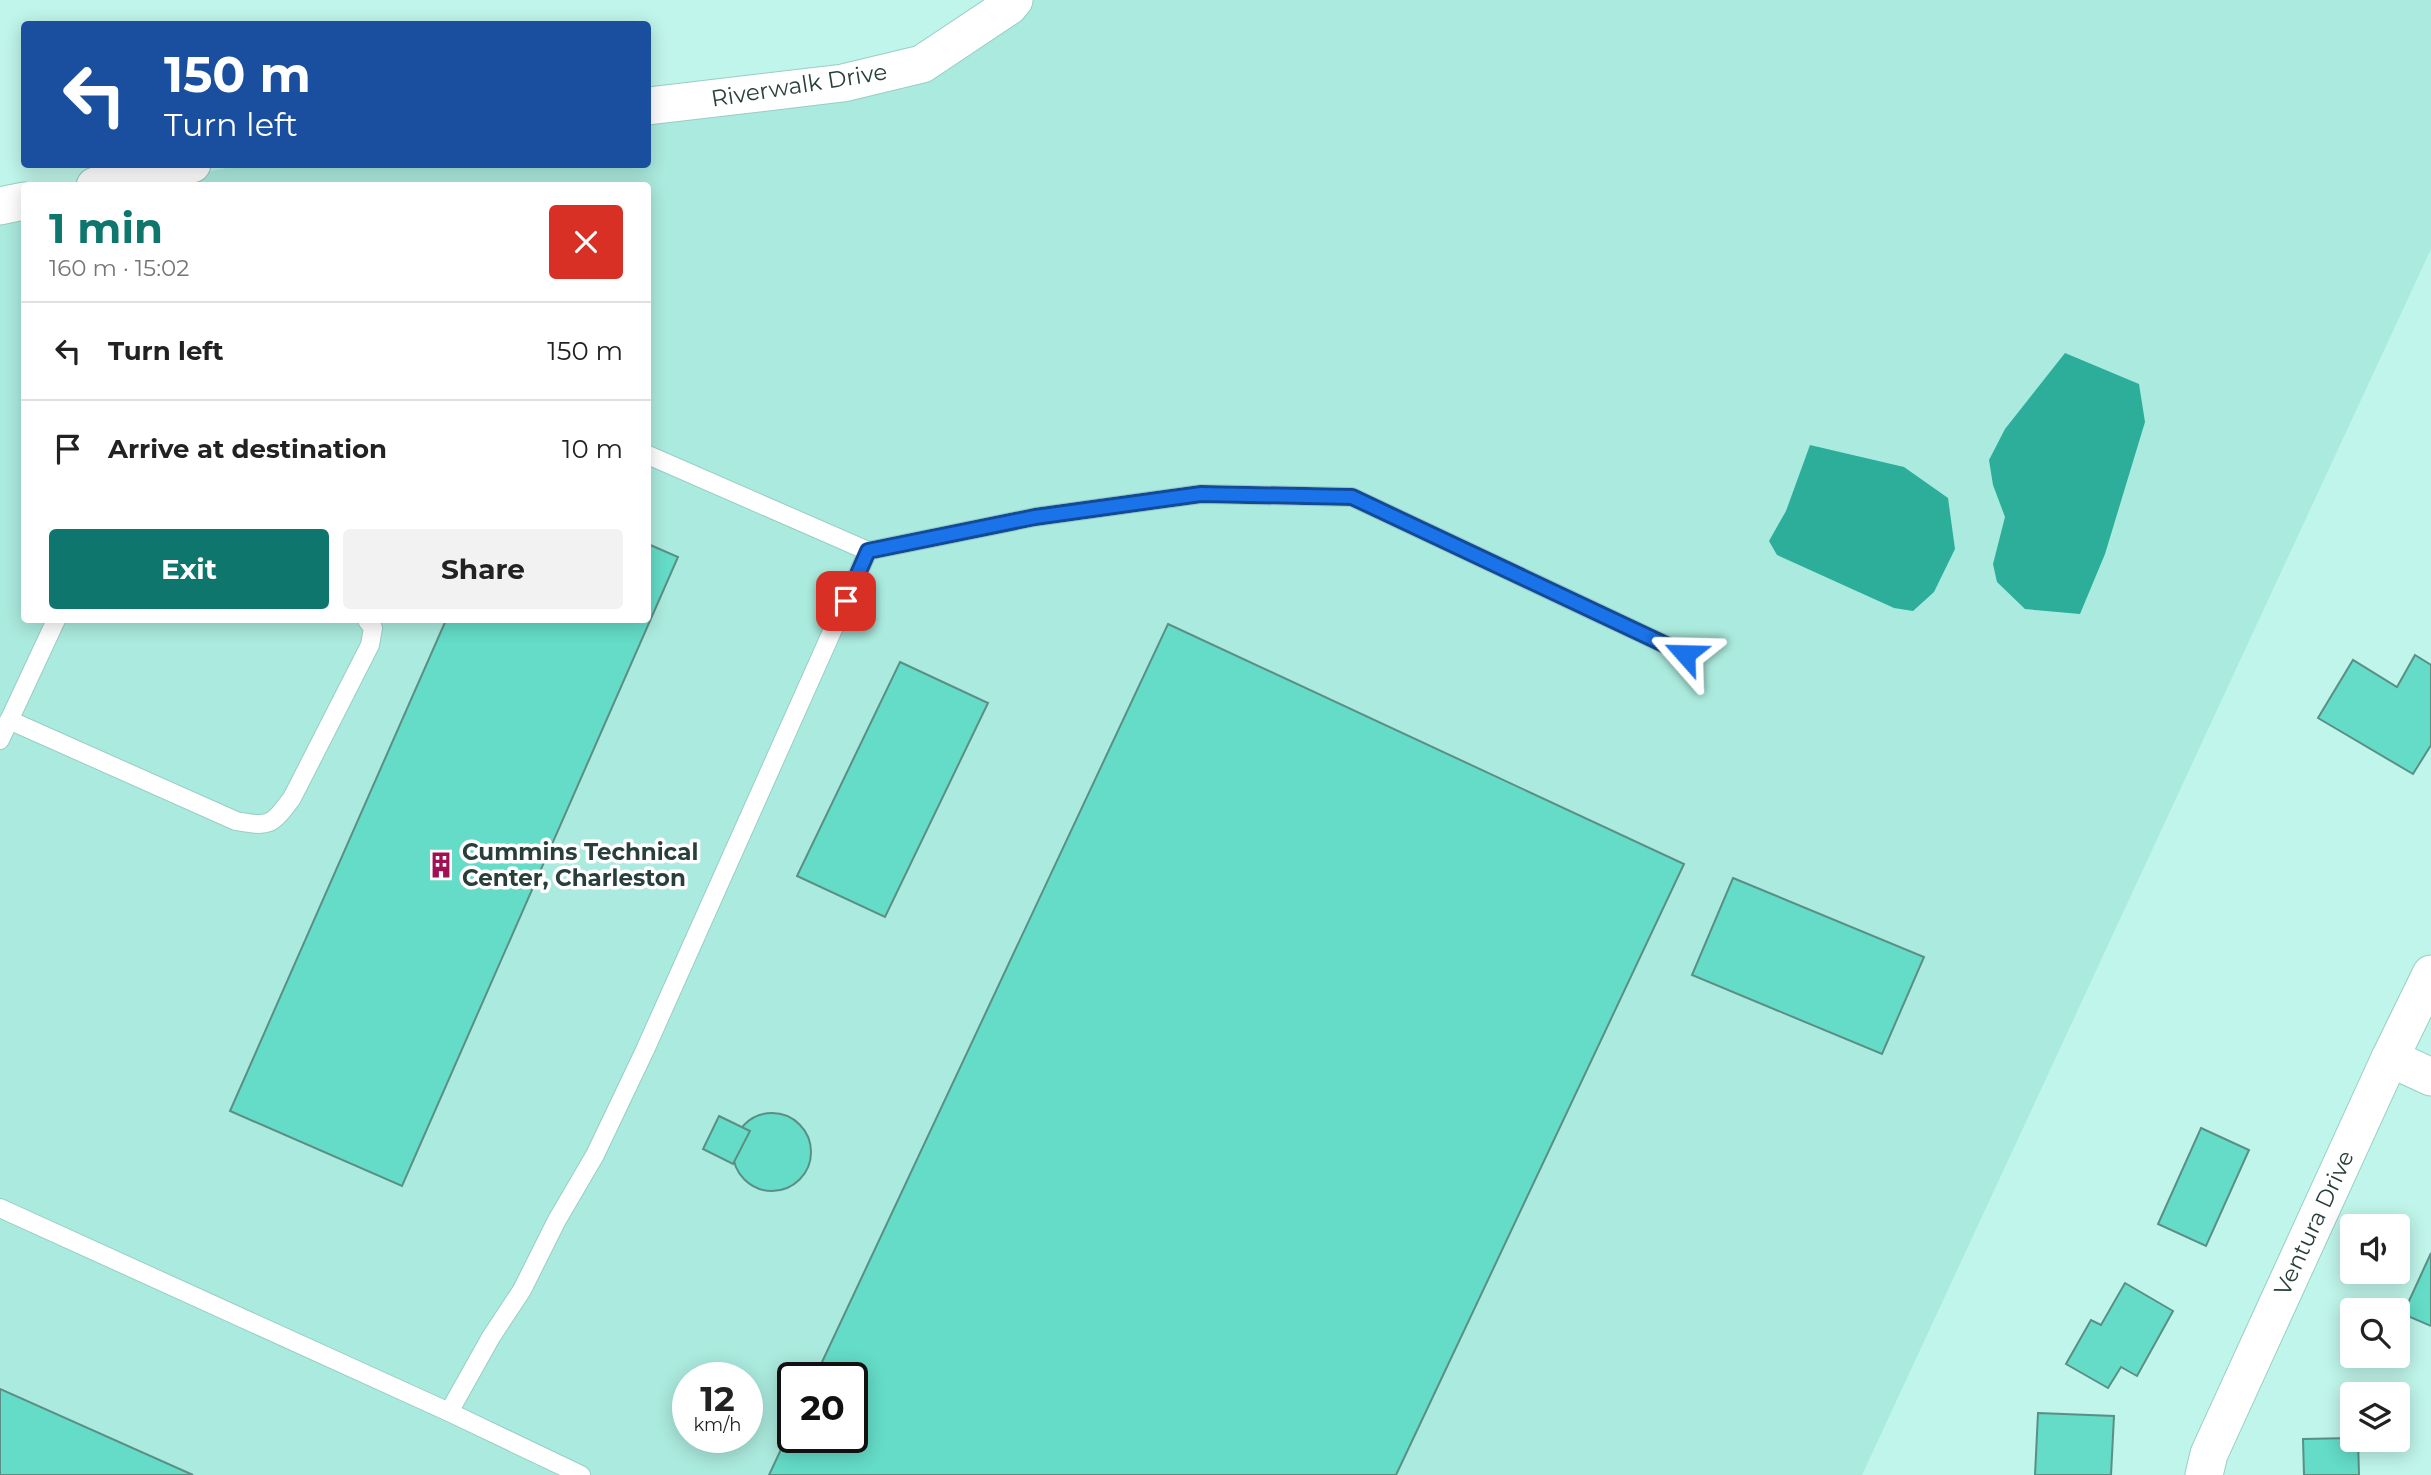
<!DOCTYPE html>
<meta charset="utf-8">
<style>
body{margin:0;font-family:Montserrat,sans-serif;background:#f2f2f2;color:#222;height:100vh;display:flex;flex-direction:column;font-size:26px;white-space:nowrap}
*{box-sizing:border-box;margin:0}
p{font-size:23px;color:#767676}
.icon{flex:none;width:38px;height:38px;fill:none;stroke:currentColor;stroke-width:2;stroke-linecap:round;stroke-linejoin:round}
.map{position:relative;flex:1;overflow:hidden}
.panel{position:absolute;left:21px;top:182px;width:630px;height:441px;display:flex;flex-direction:column;background:#fff;border-radius:7px;box-shadow:0 4px 18px #0003}
.panel>*{flex:none}
.banner{position:absolute;left:21px;top:21px;width:630px;height:147px;border-radius:7px;box-shadow:0 4px 18px #0003;background:#1a4fa0;color:#fff;overflow:hidden}
.tools{position:absolute;left:2340px;top:1214px;display:grid;gap:14px}
.tools a{display:grid;place-items:center;width:70px;height:70px;border-radius:7px;background:#fff;box-shadow:0 4px 18px #0003;font-size:35px}
.speed{position:absolute;left:672px;top:1362px;display:flex;gap:14px;font-size:35px;font-weight:700;text-align:center}
.speed>*{display:grid;place-content:center;width:91px;height:91px;border-radius:50%;background:#fff;box-shadow:0 4px 18px #0003;line-height:1}
.speed small{font-size:18px;font-weight:400}
.speed .limit{border:4px solid #111;border-radius:10px;background:#fff;color:#111}
.pin{position:absolute;display:grid;place-items:center;width:60px;height:60px;color:#fff;margin:-30px;border-radius:14px;box-shadow:0 4px 10px #0006}
.me{position:absolute;width:77px;margin:-38px;rotate:295deg;stroke-linejoin:round;filter:drop-shadow(0 0 5px #0008)}
.turn{display:flex;align-items:center;gap:24px;height:147px;padding:0 28px;font-size:32px}
.turn .icon{width:91px;height:91px;stroke-width:2.5}
.turn b{display:block;font-size:49px;line-height:60px}
.round{display:grid;place-items:center;flex:none;width:74px;height:74px;border-radius:7px;background:#f2f2f2}
.headline{display:flex;align-items:center;justify-content:space-between;height:119px;padding:0 28px}
h1{font-size:42px;font-weight:700;line-height:52px;color:#0f766e}
.action{display:flex;gap:14px;margin-top:auto;padding:14px 28px}
.action a{flex:1;height:80px;border-radius:7px;background:#0f766e;color:#fff;font-size:28px;font-weight:700;line-height:80px;text-align:center}
.action a+a{background:#f2f2f2;color:#222}
ul{padding:0;list-style:none}
li{display:flex;align-items:center;gap:21px;height:98px;padding:0 28px;border-top:2px solid #e0e0e0}
li div{flex:1}
li b{display:block;font-size:26px}
li em{font-style:normal}
.map>svg:first-child{display:block}
</style>
<div class="map">
<svg width="2431" height="1475" viewBox="0 0 2431 1475">
<rect width="100%" height="100%" fill="#bff5ea"/>
<path fill="#abeade" fill-rule="evenodd" d="M1027,0h1404v249l-569,1226h-1862v-1260l24,-5v410h624v-434l-505,-1 103,-21h402v-46l182,-22zM688,1377h59v60h-59zM793,1377h59v60h-59z"/>
<g fill="#2cae9b">
<polygon points="2065,353 2139,384 2145,422 2105,554 2080,614 2025,609 1997,582 1993,564 2005,517 1993,485 1989,460 2005,429"/>
<polygon points="1810,445 1904,467 1948,498 1955,549 1934,592 1913,611 1894,608 1777,555 1769,541 1786,511"/>
</g>
<g fill="#64dcc7" stroke="#5b8f85" stroke-width="2">
<polygon points="648,544 678,557 402,1186 230,1111 446,620 648,620"/>
<polygon points="1168,624 1684,864 1396,1475 769,1475 793,1424 793,1437 852,1437 852,1377 815,1377"/>
<polygon points="2415,655 2431,665 2431,745 2413,774 2318,718 2353,660 2397,687"/>
<polygon points="900,662 988,703 885,917 797,876"/>
<polygon points="1733,878 1924,957 1882,1054 1692,975"/>
<circle cx="772" cy="1152" r="39"/>
<polygon points="719,1116 750,1131 733,1164 703,1149"/>
<polygon points="2201,1128 2249,1150 2206,1246 2158,1224"/>
<polygon points="2431,1253 2431,1326 2403,1314"/>
<polygon points="2125,1283 2173,1311 2137,1376 2121,1367 2108,1388 2066,1364 2091,1320 2101,1325"/>
<polygon points="0,1389 193,1475 0,1475"/>
<polygon points="2038,1413 2114,1416 2111,1475 2035,1475"/>
<polygon points="2352,1438 2352,1440 2358,1440 2359,1475 2304,1475 2303,1439"/>
</g>
<g fill="none" stroke-linecap="round" stroke-linejoin="round">
<g stroke="#98cec3" stroke-width="20">
<g id="service">
<polyline points="648,455 868,551 1035,517 1201,494 1352,497 1685,654"/>
<path d="M9,720l227,101c34,6 35,5 56,-23l78,-153 3,-17 -6,-8"/>
<polyline points="0,740 56,620"/>
<polyline points="0,1208 449,1412 581,1475"/>
<polyline points="449,1412 491,1337 522,1290 557,1220 595,1155 645,1050 868,551"/>
</g>
</g>
<g stroke="#98cec3" stroke-width="39">
<g id="minor">
<polyline points="648,106 843,83 922,64 1009,6 1014,0"/>
<polyline points="95,186 192,164"/>
<polyline points="0,206 24,201"/>
<polyline points="2390,1058 2431,1077"/>
<polyline points="2204,1475 2209,1454 2390,1058 2431,974"/>
</g>
</g>
<use href="#service" stroke="#fff" stroke-width="18"/>
<use href="#minor" stroke="#fff" stroke-width="37"/>
</g>
<g fill="none" stroke-linecap="round" stroke-linejoin="round">
<g stroke="#114b97" stroke-width="18">
<polyline id="route" points="846,601 868,551 1035,517 1201,494 1352,497 1685,654"/>
</g>
<use href="#route" stroke="#1a73e8" stroke-width="12"/>
</g>
<defs>
<g id="building-bare" transform="scale(2.1)"><path d="M-4-6H4V6H1V3H-1V6H-4ZM-2.5-4.3h1.7v1.8h-1.7ZM.8-4.3h1.7v1.8H.8ZM-2.5-1h1.7V.8h-1.7ZM.8-1h1.7V.8H.8Z" fill="#a10f54" stroke="#fff" stroke-width="2.5" paint-order="stroke"/></g>
</defs>
<g fill-rule="evenodd">
<use href="#building-bare" x="441" y="865"/>
</g>
<g text-anchor="middle" dominant-baseline="central" stroke-width="7" stroke-linejoin="round" paint-order="stroke">
<g font-size="23" fill="#293f3b" stroke="#fff">
<text transform="translate(799 85) rotate(-9)">Riverwalk Drive</text>
<text transform="translate(2314 1223) rotate(-65)">Ventura Drive</text>
</g>
<g font-size="23" font-weight="bold" fill="#293f3b" stroke="#fff" text-anchor="start">
<text x="462" y="852">Cummins Technical<tspan x="462" dy="26">Center, Charleston</tspan></text>
</g>
</g>
</svg>
<div class="tools">
<a><svg class="icon" aria-label="sound" viewBox="0 0 24 24"><path d="M4 9h4l5-4v14l-5-4H4zM17 9q2 3 0 6"/></svg></a>
<a><svg class="icon" aria-label="search" viewBox="0 0 24 24"><circle cx="10" cy="10" r="6"/><path d="M15 15l6 6"/></svg></a>
<a><svg class="icon" aria-label="layers" viewBox="0 0 24 24"><path d="M12 4l9 5-9 5-9-5zM3 14l9 5 9-5"/></svg></a>
</div>
<div class="speed"><div>12<small>km/h</small></div><div class="limit">20</div></div>
<div class="pin" style="left:846px;top:601px;background:#d93025"><svg class="icon" aria-label="arrive" viewBox="0 0 24 24"><path d="M6 21V4h12l-3 4 3 4H6"/></svg></div>
<svg class="me" style="left:1685px;top:654px" viewBox="-20 -20 40 40"><path d="M0-17L14 15 0 8-14 15z" fill="#1a73e8" stroke="#fff" stroke-width="4"/></svg>
<div class="banner">
<div class="turn"><svg class="icon" aria-label="left" viewBox="0 0 24 24"><path d="M17 20v-9H6M10 6l-5 5 5 5"/></svg><div><b>150 m</b>Turn left</div></div>
</div>
<section class="panel">
<div class="headline"><div><h1>1 min</h1><p>160 m · 15:02</p></div><a class="round" style="background:#d93025;color:#fff"><svg class="icon" aria-label="close" viewBox="0 0 24 24"><path d="M6 6l12 12M18 6L6 18"/></svg></a></div>
<ul>
<li><svg class="icon" aria-label="left" viewBox="0 0 24 24"><path d="M17 20v-9H6M10 6l-5 5 5 5"/></svg><div><b>Turn left</b></div><em>150 m</em></li>
<li><svg class="icon" aria-label="arrive" viewBox="0 0 24 24"><path d="M6 21V4h12l-3 4 3 4H6"/></svg><div><b>Arrive at destination</b></div><em>10 m</em></li>
</ul>
<div class="action"><a>Exit</a><a>Share</a></div>
</section>
</div>
